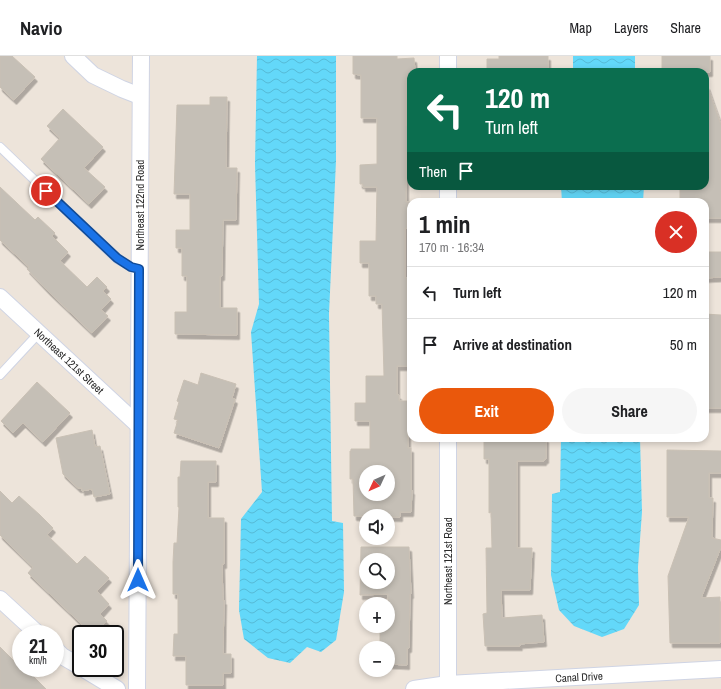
<!DOCTYPE html>
<meta charset="utf-8">
<style>
body{margin:0;font-family:"Archivo Narrow",sans-serif;background:#f6f6f6;color:#202124;height:100vh;display:flex;flex-direction:column;font-size:15px;white-space:nowrap}
*{box-sizing:border-box;margin:0}
p{font-size:13px;color:#757577}
.icon{flex:none;width:22px;height:22px;fill:none;stroke:currentColor;stroke-width:2;stroke-linecap:round;stroke-linejoin:round}
.map{position:relative;flex:1;overflow:hidden}
.details{position:absolute;left:407px;top:142px;width:302px;height:244px;display:flex;flex-direction:column;background:#fff;border-radius:12px;box-shadow:0 2px 6px #0003}
.details>*{flex:none}
.top-card{position:absolute;left:407px;top:12px;width:302px;height:122px;border-radius:12px;box-shadow:0 2px 6px #0003;background:#0b6e4f;color:#fff;overflow:hidden}
.needle{width:26px;rotate:226deg}
.controls{position:absolute;left:359px;top:409px;display:grid;gap:8px}
.controls a{display:grid;place-items:center;width:36px;height:36px;border-radius:50%;background:#fff;box-shadow:0 2px 6px #0003;font-size:20px}
.speed{position:absolute;left:12px;top:569px;display:flex;gap:8px;font-size:20px;font-weight:700;text-align:center}
.speed>*{display:grid;place-content:center;width:52px;height:52px;border-radius:50%;background:#fff;box-shadow:0 2px 6px #0003;line-height:1}
.speed small{font-size:10px;font-weight:400}
.speed .limit{border:2px solid #111;border-radius:6px;background:#fff;color:#111}
.pin{position:absolute;display:grid;place-items:center;width:34px;height:34px;color:#fff;margin:-17px;border:2px solid #fff;border-radius:50%;box-shadow:0 1px 4px #0007}
.me{position:absolute;width:44px;margin:-22px;rotate:0deg;stroke-linejoin:round;filter:drop-shadow(0 0 3px #0008)}
.turn{display:flex;align-items:center;gap:14px;height:84px;padding:0 12px;font-size:18px}
.turn .icon{width:52px;height:52px;stroke-width:2.5}
.turn b{display:block;font-size:28px;line-height:34px}
.then{display:flex;align-items:center;height:38px;padding:0 12px;background:#0003;gap:8px;font-size:15px}
.round{display:grid;place-items:center;flex:none;width:42px;height:42px;border-radius:21px;background:#f6f6f6}
.headline{display:flex;align-items:center;justify-content:space-between;height:68px;padding:0 12px}
h1{font-size:24px;font-weight:800;line-height:30px}
.cta{display:flex;gap:8px;margin-top:auto;padding:8px 12px}
.cta a{flex:1;height:46px;border-radius:24px;background:#ea580c;color:#fff;font-size:16px;font-weight:800;line-height:46px;text-align:center}
.cta a+a{background:#f6f6f6;color:#202124}
ul{padding:0;list-style:none}
li{display:flex;align-items:center;gap:12px;height:52px;padding:0 12px;border-top:1px solid #e0e0e0}
li div{flex:1}
li b{display:block;font-size:15px}
li em{font-style:normal}
header{display:flex;align-items:center;gap:24px;box-sizing:border-box;height:56px;padding:0 20px;background:#fff;border-bottom:1px solid #e0e0e0}
header strong{font-size:19px}
nav{display:flex;gap:22px;margin-inline-start:auto;font-size:14px}
.map>svg:first-child{display:block}
</style>
<header>
<strong>Navio</strong>
<nav><a>Map</a><a>Layers</a><a>Share</a></nav>
</header>
<div class="map">
<svg width="721" height="633" viewBox="0 0 721 633">
<defs>
<pattern id="water-waves" width="16" height="10" patternUnits="userSpaceOnUse"><rect width="16" height="10" fill="#63d8f9"/><path d="M0 5q4-4 8 0t8 0" fill="none" stroke="#56bad6"/></pattern>
<filter id="shadow"><feDropShadow dx="2.5" dy="4.5" stdDeviation="0" flood-color="#0004"/></filter>
</defs>
<rect width="100%" height="100%" fill="#ede4da"/>
<g fill="url(#water-waves)">
<polygon points="257,0 336,0 336,105 329,258 332,465 343,467 344,536 336,584 321,596 307,591 290,607 268,602 244,583 239,554 241,463 262,436 251,276 259,248 255,108"/>
<rect x="573" y="0" width="62" height="16"/>
<polygon points="561,130 644,130 643,146 562,146"/>
<polygon points="561,382 640,382 642,456 638,511 639,549 624,573 602,581 574,570 559,554 551,519 552,438 560,436"/>
</g>
<g fill="#c5bfb6" stroke="#c9c0b4" fill-rule="evenodd" filter="url(#shadow)">
<polygon points="0,0 12,0 35,21 14,44 0,31"/>
<path d="M353,0h44v3l17,-1 1,14h-4v5h-5v49h5v25h-5v51h5v26h-6v50h6v27h-2l1,61h-13v29h2v6h12v20h-3v27h3v42h1l-1,22h-11v5l-46,-1 -1,-37h-3v-28h1v-2h19v-28h-15v-18h11v-27h18l-2,-72h-6v-8h-7v-33h-9v-22h16l1,-54h-14v-3h-3v-19l17,-1v-46h-16v-43l-8,-1zM366,416h22v22h-22z"/>
<polygon points="499,0 548,0 548,16 487,16 487,3 499,3"/>
<polygon points="662,0 710,0 710,16 664,16 664,14 662,14"/>
<polygon points="707,29 721,69 721,162 705,162 705,146 680,146 680,130 705,130 705,30"/>
<polygon points="210,41 227,41 226,112 237,112 236,164 223,164 222,220 220,220 220,252 237,252 237,279 175,278 175,256 187,256 187,220 182,220 182,192 176,192 176,174 190,174 190,138 174,138 177,49 210,49"/>
<polygon points="63,53 103,91 84,112 105,131 89,148 41,103 60,82 47,70"/>
<polygon points="0,131 35,164 38,161 55,177 52,180 68,196 60,205 87,231 97,221 107,231 103,235 111,243 101,254 108,260 92,277 48,235 27,213 29,211 0,184"/>
<polygon points="705,196 721,196 721,221 705,222"/>
<polygon points="705,258 721,259 721,352 705,352"/>
<polygon points="201,317 236,328 232,342 235,343 219,392 174,377 178,364 174,363 179,346 177,345 184,324 198,329"/>
<polygon points="37,326 70,357 43,386 23,367 13,377 1,365"/>
<polygon points="92,374 95,391 100,390 110,438 94,441 92,433 82,435 82,432 78,432 63,418 56,382"/>
<polygon points="484,382 546,382 546,403 544,403 544,405 517,405 517,492 532,492 530,534 501,534 502,562 542,559 544,586 519,588 520,590 485,590 483,558 487,557 486,492 492,492 491,456 489,457 489,403 484,403"/>
<polygon points="667,394 721,395 721,417 709,417 709,442 713,442 712,482 721,484 721,491 701,542 720,541 720,587 670,587 668,520 689,461 667,461"/>
<polygon points="181,405 216,405 216,426 208,426 208,462 224,462 224,508 222,508 223,545 224,544 223,598 231,598 231,617 223,617 223,629 186,629 186,600 173,600 174,578 178,578 178,538 173,538 173,506 174,487 177,487 179,451 178,451 178,421 180,421"/>
<polygon points="0,435 12,447 19,440 40,459 53,472 47,479 77,508 85,500 109,522 97,535 109,548 100,558 107,565 94,578 92,578 28,517 33,511 0,479"/>
<path d="M361,491h48l2,47h-1l-1,54h-2v17l-19,-1v-16l-8,-1v-21h8v-32l-28,1zM366,504h22v22h-22z"/>
<polygon points="0,591 20,611 21,610 21,612 25,612 46,633 0,633"/>
</g>
<g fill="none" stroke-linecap="round" stroke-linejoin="round">
<g stroke="#cfd4e4" stroke-width="10">
<g id="lane">
<polyline points="0,91 117,203 131,211 139,213"/>
<polyline points="0,319 39,277"/>
</g>
</g>
<g stroke="#cfd4e4" stroke-width="18">
<g id="street">
<polyline points="73,0 93,19 122,33 140,40"/>
<polyline points="448,16 448,0"/>
<polyline points="448,146 448,130"/>
<polyline points="0,241 138,369"/>
<polyline points="0,543 38,578"/>
<polyline points="55,593 62,600 81,611"/>
<polyline points="82,612 117,633"/>
<polyline points="448,628 448,382"/>
<polyline points="137,633 141,0"/>
<polyline points="414,633 448,628 721,613"/>
</g>
</g>
<use href="#lane" stroke="#fff" stroke-width="8"/>
<use href="#street" stroke="#fff" stroke-width="16"/>
</g>
<g fill="none" stroke-linecap="round" stroke-linejoin="round">
<g stroke="#114b97" stroke-width="10">
<polyline id="route" points="46,135 117,202 131,211 139,213 138,524"/>
</g>
<use href="#route" stroke="#1a73e8" stroke-width="7"/>
</g>
<g text-anchor="middle" dominant-baseline="central" stroke-width="4" stroke-linejoin="round" paint-order="stroke">
<g font-size="11" fill="#2a2a2a" stroke="#fff">
<text transform="translate(140 149) rotate(-90)">Northeast 122nd Road</text>
<text transform="translate(69 305) rotate(43)">Northeast 121st Street</text>
<text transform="translate(448 505) rotate(-90)">Northeast 121st Road</text>
<text transform="translate(579 621) rotate(-3)">Canal Drive</text>
</g>
</g>
</svg>
<div class="controls">
<a><svg class="needle" viewBox="-14 -14 28 28"><path d="M0-13l5 13h-10z" fill="#e53935"/><path d="M0 13l5-13h-10z" fill="#757577"/></svg></a>
<a><svg class="icon" aria-label="sound" viewBox="0 0 24 24"><path d="M4 9h4l5-4v14l-5-4H4zM17 9q2 3 0 6"/></svg></a>
<a><svg class="icon" aria-label="search" viewBox="0 0 24 24"><circle cx="10" cy="10" r="6"/><path d="M15 15l6 6"/></svg></a>
<a>+</a>
<a>−</a>
</div>
<div class="speed"><div>21<small>km/h</small></div><div class="limit">30</div></div>
<div class="pin" style="left:46px;top:135px;background:#d93025"><svg class="icon" aria-label="arrive" viewBox="0 0 24 24"><path d="M6 21V4h12l-3 4 3 4H6"/></svg></div>
<svg class="me" style="left:138px;top:524px" viewBox="-20 -20 40 40"><path d="M0-17L14 15 0 8-14 15z" fill="#1a73e8" stroke="#fff" stroke-width="4"/></svg>
<div class="top-card">
<div class="turn"><svg class="icon" aria-label="left" viewBox="0 0 24 24"><path d="M17 20v-9H6M10 6l-5 5 5 5"/></svg><div><b>120 m</b>Turn left</div></div>
<div class="then">Then<svg class="icon" aria-label="arrive" viewBox="0 0 24 24"><path d="M6 21V4h12l-3 4 3 4H6"/></svg></div>
</div>
<section class="details">
<div class="headline"><div><h1>1 min</h1><p>170 m · 16:34</p></div><a class="round" style="background:#d93025;color:#fff"><svg class="icon" aria-label="close" viewBox="0 0 24 24"><path d="M6 6l12 12M18 6L6 18"/></svg></a></div>
<ul>
<li><svg class="icon" aria-label="left" viewBox="0 0 24 24"><path d="M17 20v-9H6M10 6l-5 5 5 5"/></svg><div><b>Turn left</b></div><em>120 m</em></li>
<li><svg class="icon" aria-label="arrive" viewBox="0 0 24 24"><path d="M6 21V4h12l-3 4 3 4H6"/></svg><div><b>Arrive at destination</b></div><em>50 m</em></li>
</ul>
<div class="cta"><a>Exit</a><a>Share</a></div>
</section>
</div>
